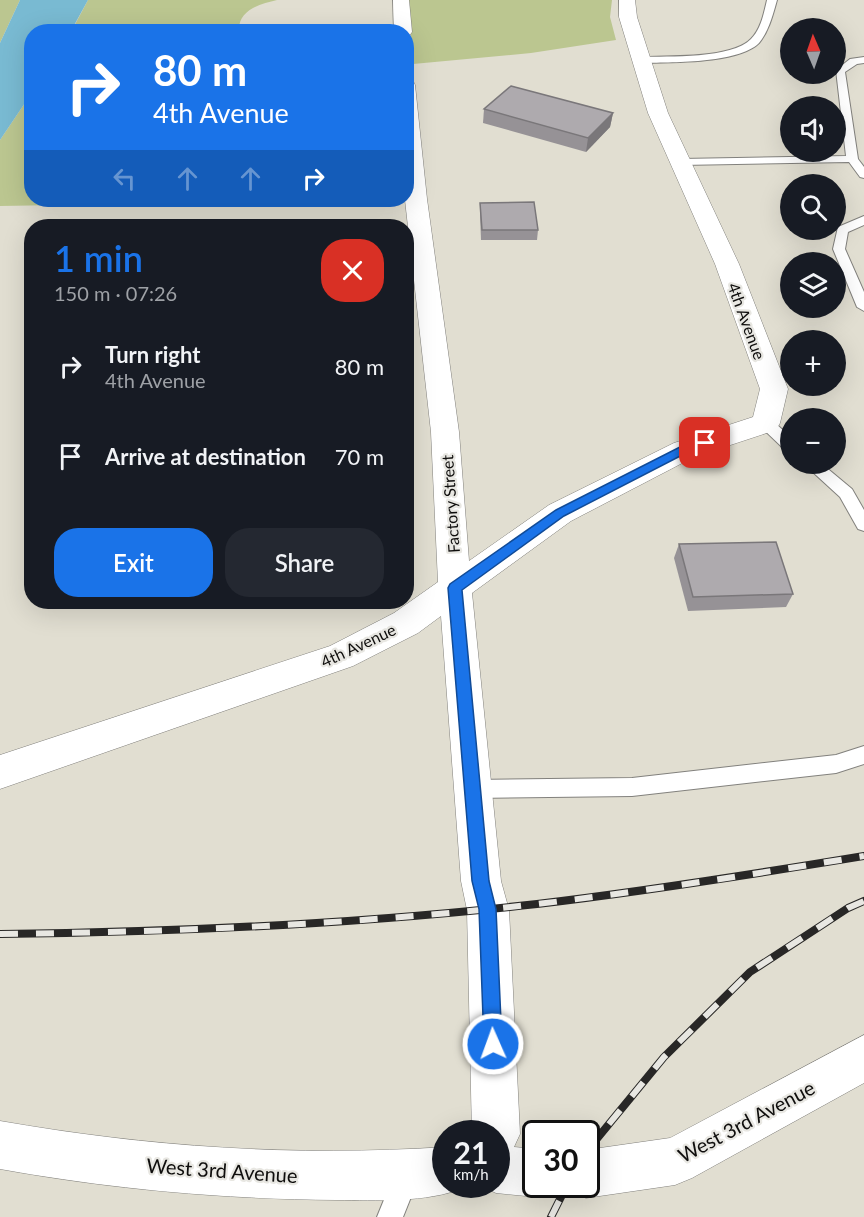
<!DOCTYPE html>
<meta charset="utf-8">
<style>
body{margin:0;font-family:Lato,sans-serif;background:#242831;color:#f1f3f6;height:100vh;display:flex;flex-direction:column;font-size:22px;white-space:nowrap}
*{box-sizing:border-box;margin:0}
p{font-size:20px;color:#9ea1a6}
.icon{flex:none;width:33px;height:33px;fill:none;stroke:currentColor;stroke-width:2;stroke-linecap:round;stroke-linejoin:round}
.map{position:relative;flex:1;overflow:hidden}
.details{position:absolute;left:24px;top:219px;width:390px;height:390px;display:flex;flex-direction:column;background:#171b24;border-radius:24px;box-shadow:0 6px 24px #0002}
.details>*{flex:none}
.top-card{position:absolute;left:24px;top:24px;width:390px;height:183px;border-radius:24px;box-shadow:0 6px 24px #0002;background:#1a73e8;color:#fff;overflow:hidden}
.needle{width:39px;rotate:358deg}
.tools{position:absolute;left:780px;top:18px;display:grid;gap:12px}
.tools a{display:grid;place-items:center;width:66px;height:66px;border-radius:50%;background:#171b24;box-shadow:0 6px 24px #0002;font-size:30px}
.speed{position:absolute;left:432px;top:1120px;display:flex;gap:12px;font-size:30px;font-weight:700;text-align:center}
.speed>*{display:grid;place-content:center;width:78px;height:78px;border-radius:50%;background:#171b24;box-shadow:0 6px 24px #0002;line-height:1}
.speed small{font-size:15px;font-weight:400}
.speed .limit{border:3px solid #111;border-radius:9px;background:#fff;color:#111}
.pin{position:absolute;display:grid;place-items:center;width:51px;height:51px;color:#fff;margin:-26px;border-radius:12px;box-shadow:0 3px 9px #0006}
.me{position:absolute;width:66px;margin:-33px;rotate:358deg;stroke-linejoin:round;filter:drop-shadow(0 0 4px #0008)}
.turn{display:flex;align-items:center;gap:21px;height:126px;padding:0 30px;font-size:27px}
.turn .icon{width:78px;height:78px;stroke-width:2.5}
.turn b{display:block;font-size:42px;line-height:51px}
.lanes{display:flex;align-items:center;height:57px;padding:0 30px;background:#0003;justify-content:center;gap:30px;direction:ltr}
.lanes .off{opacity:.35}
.round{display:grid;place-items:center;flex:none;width:63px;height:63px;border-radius:24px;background:#242831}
.head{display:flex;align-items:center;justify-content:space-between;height:102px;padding:0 30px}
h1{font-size:36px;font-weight:600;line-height:45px;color:#1a73e8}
.primary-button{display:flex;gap:12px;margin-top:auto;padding:12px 30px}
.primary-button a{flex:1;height:69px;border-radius:24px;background:#1a73e8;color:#fff;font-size:24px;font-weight:600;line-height:69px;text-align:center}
.primary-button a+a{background:#242831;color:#f1f3f6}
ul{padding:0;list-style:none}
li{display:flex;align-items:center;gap:18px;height:90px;padding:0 30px}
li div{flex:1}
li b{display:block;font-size:22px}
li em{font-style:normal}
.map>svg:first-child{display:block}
</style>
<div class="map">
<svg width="864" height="1217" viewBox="0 0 864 1217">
<rect width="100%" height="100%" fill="#e8e7e2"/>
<path fill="#e1ded1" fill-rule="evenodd" d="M88,0h776v1217h-864v-1077l31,-46 1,106h374v-168l-335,-1zM790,28h46v46h-46zM790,106h46v46h-46zM790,184h46v46h-46zM32,226h374v376h-374zM790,262h46v46h-46zM790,340h46v46h-46zM790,418h46v46h-46zM446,1134h50v51h-50zM536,1134h50v51h-50z"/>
<g fill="#bbc690">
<polygon points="0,0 20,0 0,43"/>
<path d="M88,0h189c-17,4 -39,10 -38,31l-168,1z"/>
<polygon points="408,0 612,0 610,17 616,40 531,53 413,64"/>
<polygon points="31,94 32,200 370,200 0,206 0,140"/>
</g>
<polygon fill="#79bad2" points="20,0 88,0 71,31 32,32 31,94 0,140 0,43"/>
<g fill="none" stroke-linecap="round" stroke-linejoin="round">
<g stroke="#82817d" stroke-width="2">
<g id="service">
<path d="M767,0h10c-4,14 -8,31 -18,43 -21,21 -90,19 -118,20l-5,-3 5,-3c27,-1 91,2 110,-18 10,-10 13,-26 16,-39z"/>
<polygon points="864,57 864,63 857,64 845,72 858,159 864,167 864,178 860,177 849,162 681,165 675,162 681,159 846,156 836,70 850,59"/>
<polygon points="864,216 864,225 848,232 845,249 864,292 864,311 857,307 833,249 838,227"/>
<polygon points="766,418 771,419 790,437 790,450 784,449 761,427 758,423"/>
<polygon points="804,464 822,464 852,489 864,510 864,531 858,529 840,497"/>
<polygon points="864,746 864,764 836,773 632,796 472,798 465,796 462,789 465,782 472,780 632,778 836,755"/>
<polygon points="406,1164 415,1168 419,1177 403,1217 377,1217 397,1168"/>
</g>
</g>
<g stroke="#82817d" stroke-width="1">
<g id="minor">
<polygon points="393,0 409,0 412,32 409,36 406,36 406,32 394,32"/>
<polygon points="619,0 635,0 637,17 668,113 739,264 788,389 780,423 776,430 694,457 571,521 472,593 501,881 509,910 520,1134 514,1147 536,1149 536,1185 555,1185 553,1190 536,1197 496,1193 479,1185 496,1185 496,1134 472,1134 467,910 461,881 441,616 418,633 353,666 0,789 0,755 330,646 394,613 438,582 431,432 405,200 406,79 413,81 415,85 427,199 459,432 469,561 549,505 674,443 753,417 760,389 715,264 648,113 619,17"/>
<polygon points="864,1035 864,1083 692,1178 675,1185 586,1198 569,1191 566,1185 586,1185 586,1150 670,1138"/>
<path d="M0,1121c148,26 296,36 446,26v38h18l-1,3c-36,15 -88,12 -126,12 -114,-1 -226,-11 -337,-31z"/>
</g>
</g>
<use href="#service" fill="#fff" fill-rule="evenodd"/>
<use href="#minor" fill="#fff" fill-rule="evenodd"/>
<g stroke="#282726" stroke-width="8">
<g id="rail">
<path d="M0,934c179,-2 359,-10 537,-30 110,-13 218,-30 327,-48"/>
<polyline points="586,1152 664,1057 750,972 848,908 864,901"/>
<polyline points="551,1217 567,1185"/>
</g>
</g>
<use href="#rail" stroke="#e8e7e2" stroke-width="6" stroke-dasharray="18" stroke-linecap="butt"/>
</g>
<g fill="#969296">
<polygon points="484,109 613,113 610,127 586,152 483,123"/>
<polygon points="480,203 538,230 537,240 481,240 480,213"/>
<polygon points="679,544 793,594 786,607 688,611 674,558"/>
</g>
<polygon fill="#7a777a" points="613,113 610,127 586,152 588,138"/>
<g fill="#aeaaae" stroke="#7a777a" stroke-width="1.5">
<polygon points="511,86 613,113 588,138 484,109"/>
<polygon points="534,202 538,230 482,230 480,203"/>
<polygon points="776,542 793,594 693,597 679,544"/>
</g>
<polygon fill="#1a73e8" stroke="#114b97" stroke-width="1.5" points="705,439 709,440 709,446 688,452 564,516 462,590 489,881 496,909 502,1044 499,1051 493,1053 486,1051 484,1044 479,909 472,881 448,588 450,584 556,510 680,447"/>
<g text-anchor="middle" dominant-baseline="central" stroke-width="4.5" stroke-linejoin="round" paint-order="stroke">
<g font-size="16" fill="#0f0e0d" stroke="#e8e7e2">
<text transform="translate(747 321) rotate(70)">4th Avenue</text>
<text transform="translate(450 504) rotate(-94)">Factory Street</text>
<text transform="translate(358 645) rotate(-25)">4th Avenue</text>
</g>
<g font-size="20" fill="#0f0e0d" stroke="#e8e7e2">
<text transform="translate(746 1121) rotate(-28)">West 3rd Avenue</text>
<text transform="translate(222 1170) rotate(4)">West 3rd Avenue</text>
</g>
</g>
</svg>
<div class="tools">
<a><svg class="needle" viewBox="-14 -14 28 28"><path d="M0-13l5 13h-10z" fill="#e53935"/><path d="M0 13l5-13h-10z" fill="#9ea1a6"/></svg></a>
<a><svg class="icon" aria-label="sound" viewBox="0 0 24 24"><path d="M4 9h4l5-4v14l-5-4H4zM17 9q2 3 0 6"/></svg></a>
<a><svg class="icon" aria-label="search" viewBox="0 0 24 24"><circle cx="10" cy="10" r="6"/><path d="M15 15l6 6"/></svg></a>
<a><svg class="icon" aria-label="layers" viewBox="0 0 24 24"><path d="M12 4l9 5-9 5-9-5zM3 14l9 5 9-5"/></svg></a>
<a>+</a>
<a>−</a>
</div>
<div class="speed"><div>21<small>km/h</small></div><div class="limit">30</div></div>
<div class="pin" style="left:705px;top:443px;background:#d93025"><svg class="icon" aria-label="arrive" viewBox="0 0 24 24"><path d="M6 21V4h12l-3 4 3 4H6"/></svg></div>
<svg class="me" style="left:493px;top:1044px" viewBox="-20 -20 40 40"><circle r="17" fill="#1a73e8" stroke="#fff" stroke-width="3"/><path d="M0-11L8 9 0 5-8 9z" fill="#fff"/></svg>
<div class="top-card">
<div class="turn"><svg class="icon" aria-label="right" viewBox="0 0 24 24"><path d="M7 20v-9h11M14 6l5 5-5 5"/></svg><div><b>80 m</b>4th Avenue</div></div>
<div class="lanes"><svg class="icon off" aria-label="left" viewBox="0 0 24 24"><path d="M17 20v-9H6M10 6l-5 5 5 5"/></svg><svg class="icon off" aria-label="ahead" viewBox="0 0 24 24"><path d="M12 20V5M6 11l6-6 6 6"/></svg><svg class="icon off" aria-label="ahead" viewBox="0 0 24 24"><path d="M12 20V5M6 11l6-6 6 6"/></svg><svg class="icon" aria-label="right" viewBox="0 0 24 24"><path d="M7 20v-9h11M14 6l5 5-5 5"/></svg></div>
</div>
<section class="details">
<div class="head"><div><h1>1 min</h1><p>150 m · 07:26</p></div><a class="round" style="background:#d93025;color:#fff"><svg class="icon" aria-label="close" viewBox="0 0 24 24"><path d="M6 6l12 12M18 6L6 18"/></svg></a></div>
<ul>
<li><svg class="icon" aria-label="right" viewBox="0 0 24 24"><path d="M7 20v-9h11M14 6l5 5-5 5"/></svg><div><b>Turn right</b><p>4th Avenue</p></div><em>80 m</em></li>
<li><svg class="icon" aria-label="arrive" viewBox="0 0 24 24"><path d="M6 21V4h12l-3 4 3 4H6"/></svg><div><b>Arrive at destination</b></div><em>70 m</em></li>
</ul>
<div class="primary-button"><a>Exit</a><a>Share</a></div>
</section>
</div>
